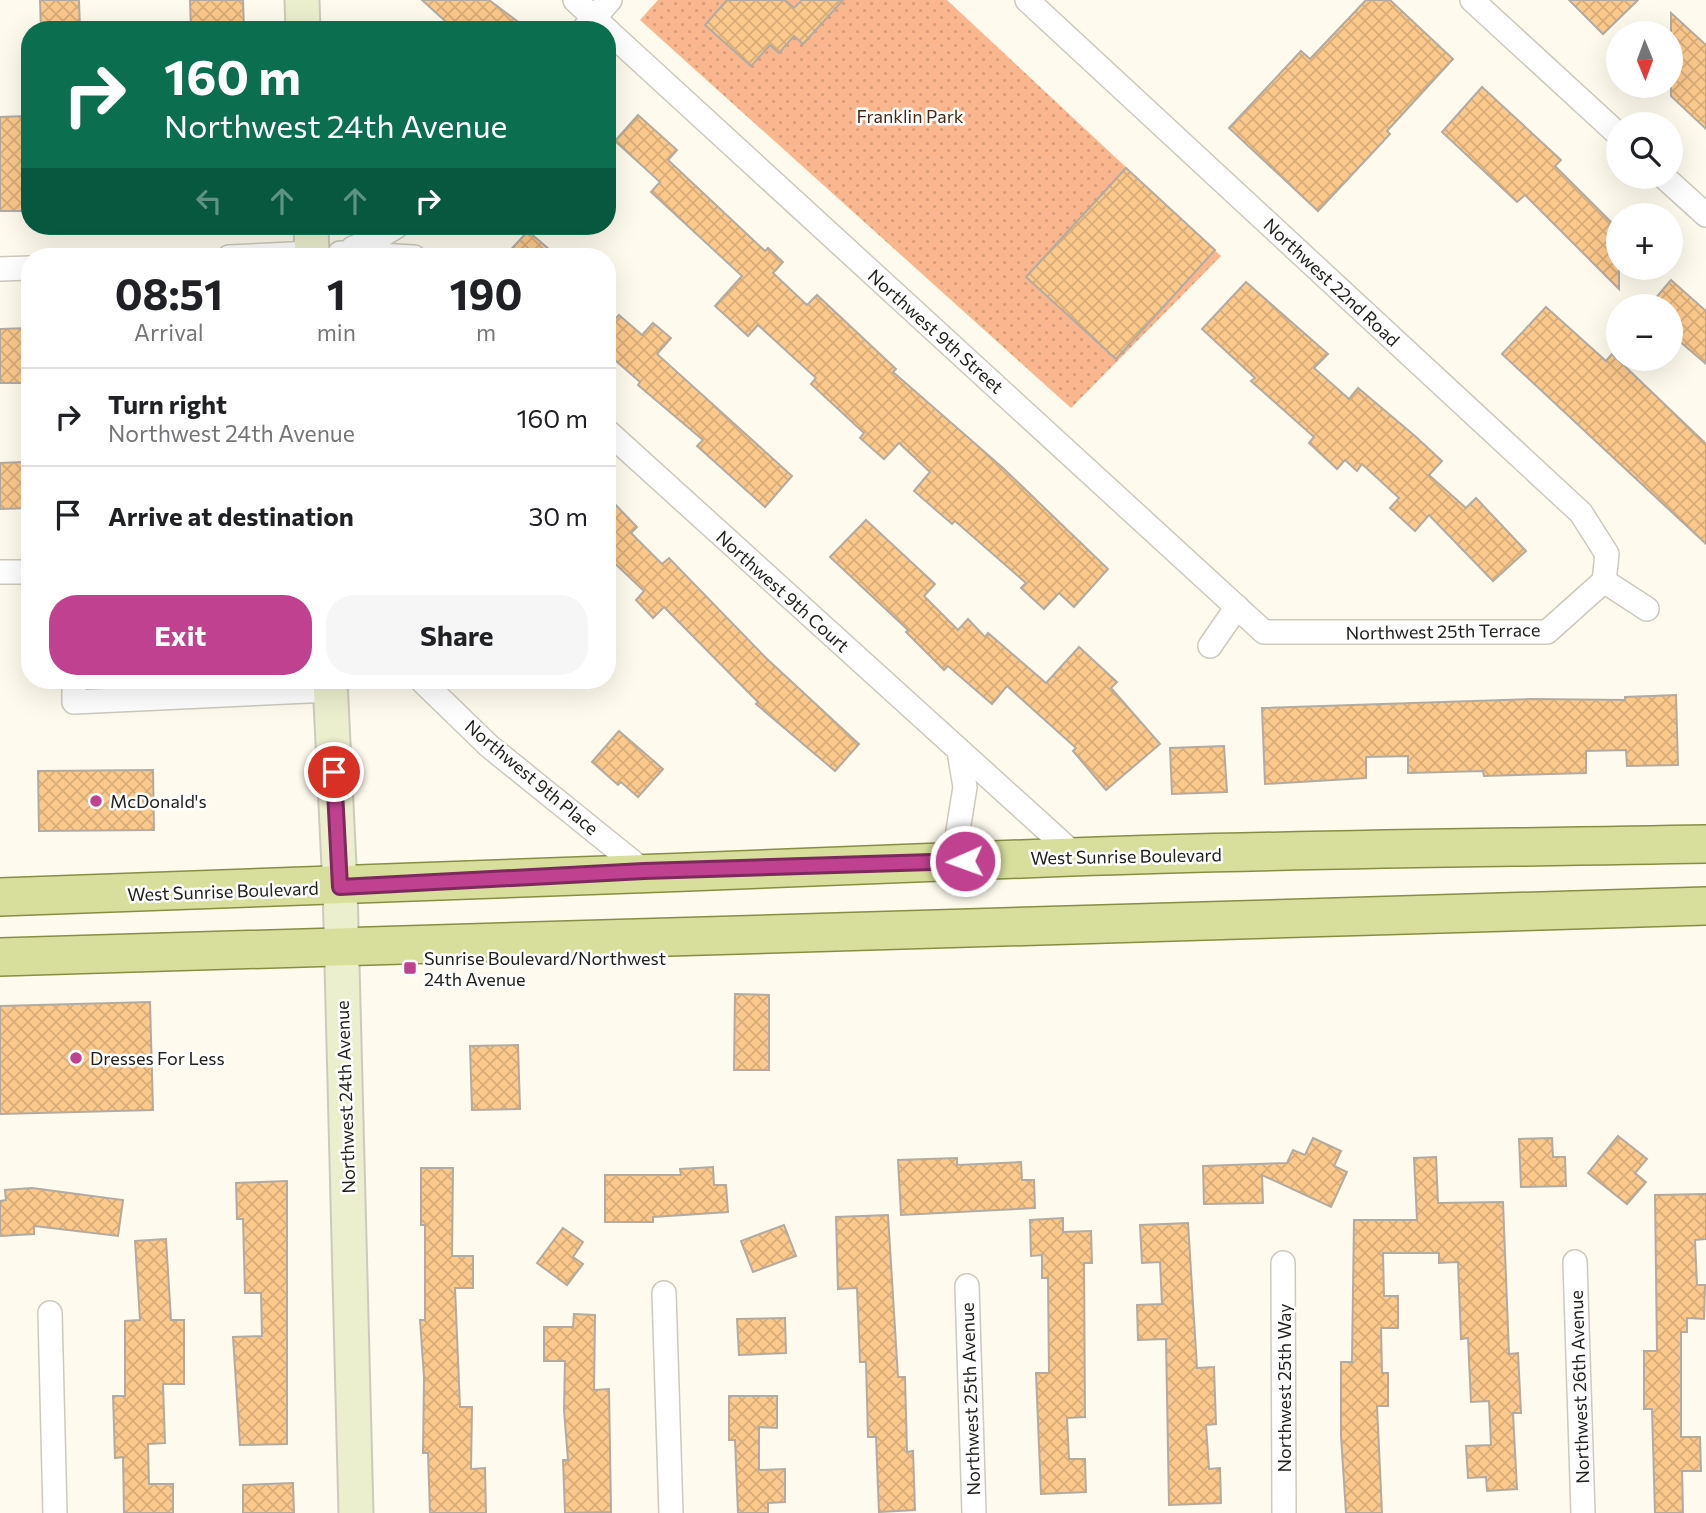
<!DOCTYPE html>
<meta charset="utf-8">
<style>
body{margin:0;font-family:Commissioner,sans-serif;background:#f6f6f6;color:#202124;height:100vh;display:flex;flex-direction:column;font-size:26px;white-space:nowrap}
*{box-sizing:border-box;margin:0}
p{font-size:23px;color:#757577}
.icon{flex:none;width:38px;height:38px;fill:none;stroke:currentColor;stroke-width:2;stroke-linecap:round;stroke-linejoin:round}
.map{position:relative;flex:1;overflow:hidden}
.drawer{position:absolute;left:21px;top:248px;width:595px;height:441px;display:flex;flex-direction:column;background:#fff;border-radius:28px;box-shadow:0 7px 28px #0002}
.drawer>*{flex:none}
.banner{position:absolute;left:21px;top:21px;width:595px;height:214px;border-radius:28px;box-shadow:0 7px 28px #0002;background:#0b6e4f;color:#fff;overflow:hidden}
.needle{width:46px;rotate:179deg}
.controls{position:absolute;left:1606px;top:21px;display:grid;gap:14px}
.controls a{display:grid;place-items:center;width:77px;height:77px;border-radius:50%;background:#fff;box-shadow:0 7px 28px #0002;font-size:35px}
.pin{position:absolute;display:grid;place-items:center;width:60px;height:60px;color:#fff;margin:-30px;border:4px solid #fff;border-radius:50%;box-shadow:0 2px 7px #0007}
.me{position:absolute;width:77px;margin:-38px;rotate:268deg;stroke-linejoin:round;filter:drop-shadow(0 0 5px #0008)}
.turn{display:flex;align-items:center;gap:24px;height:147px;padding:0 28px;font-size:32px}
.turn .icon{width:91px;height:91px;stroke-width:2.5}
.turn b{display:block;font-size:49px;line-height:60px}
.lanes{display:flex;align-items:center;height:66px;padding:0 28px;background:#0003;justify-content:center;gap:35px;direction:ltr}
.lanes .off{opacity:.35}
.eta{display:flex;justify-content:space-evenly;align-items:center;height:119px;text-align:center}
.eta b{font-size:42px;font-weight:700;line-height:49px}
.primary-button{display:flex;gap:14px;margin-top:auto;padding:14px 28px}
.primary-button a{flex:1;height:80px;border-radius:28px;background:#bf418f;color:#fff;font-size:28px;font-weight:700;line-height:80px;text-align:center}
.primary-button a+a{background:#f6f6f6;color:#202124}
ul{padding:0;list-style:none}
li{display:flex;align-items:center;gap:21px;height:98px;padding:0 28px;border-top:2px solid #e0e0e0}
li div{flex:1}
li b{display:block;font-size:26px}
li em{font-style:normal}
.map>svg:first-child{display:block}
</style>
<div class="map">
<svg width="1706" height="1513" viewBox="0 0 1706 1513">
<defs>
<pattern id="park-dots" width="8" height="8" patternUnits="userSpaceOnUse" patternTransform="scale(1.75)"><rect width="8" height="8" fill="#fab68f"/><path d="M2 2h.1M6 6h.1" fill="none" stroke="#d69c7b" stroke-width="1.8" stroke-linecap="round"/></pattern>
<pattern id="building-cross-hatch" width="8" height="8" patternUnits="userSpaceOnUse" patternTransform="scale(1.75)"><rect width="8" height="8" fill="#fcc98c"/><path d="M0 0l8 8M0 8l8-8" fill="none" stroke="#d8ac78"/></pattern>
</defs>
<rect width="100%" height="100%" fill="#fefaed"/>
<polygon fill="url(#park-dots)" points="658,0 947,0 1221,256 1071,408 640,20"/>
<g fill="url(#building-cross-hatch)" stroke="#b3aba1" stroke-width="2">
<polygon points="40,0 79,0 80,30 41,30"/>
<polygon points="190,0 243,0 244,30 191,30"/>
<polygon points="422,0 489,0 529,30 455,30"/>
<polygon points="727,0 785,0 794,8 802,0 843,0 803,44 794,36 779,53 770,45 751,66 705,25"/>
<polygon points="1366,0 1390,0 1453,59 1387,131 1390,134 1318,211 1229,128 1301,51 1310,59"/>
<polygon points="1569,0 1638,0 1603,34"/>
<polygon points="1671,13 1706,45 1706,129 1671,96"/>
<polygon points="1482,87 1561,160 1555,166 1619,230 1619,289 1525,195 1517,202 1442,132"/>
<polygon points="638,115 677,150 668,160 765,251 768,248 783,262 773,273 807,305 817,295 896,369 893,372 1003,468 1108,569 1074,607 1059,593 1044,609 1021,588 1026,583 955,521 952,524 914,491 930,472 899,443 884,459 860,438 864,433 811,384 816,378 758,325 748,336 715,306 742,276 651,192 660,182 615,141"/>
<polygon points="24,116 25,211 0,211 0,117"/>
<polygon points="1126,168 1215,250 1116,359 1026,277"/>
<polygon points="528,231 558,257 504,257"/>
<polygon points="1671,280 1706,311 1706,364 1671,334 1671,306 1649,306"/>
<polygon points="1246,282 1328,354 1314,368 1349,399 1358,388 1415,436 1442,461 1429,475 1466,508 1476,498 1526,551 1493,581 1429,515 1415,531 1390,508 1399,498 1362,464 1357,471 1345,460 1337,469 1309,443 1314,437 1251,381 1255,378 1202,329"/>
<polygon points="1546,307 1606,361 1612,354 1706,444 1706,544 1502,354"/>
<polygon points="619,315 642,335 653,323 671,338 657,354 792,476 765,507 697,446 703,440 638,385 640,382 607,353 607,328"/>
<polygon points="30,328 27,383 0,383 0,329"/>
<polygon points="22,462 22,479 30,479 30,508 0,509 0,463"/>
<polygon points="607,496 637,527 631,533 662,564 669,558 766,658 859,744 835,771 756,704 758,702 664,607 653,618 636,600 644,591 607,556"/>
<polygon points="866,520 935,584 924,596 958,630 968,619 985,637 988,633 1046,683 1079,647 1117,682 1111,688 1160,744 1106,790 1073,751 1076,748 1007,686 992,704 948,666 944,670 906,632 908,630 830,557"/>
<polygon points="1676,695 1678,765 1627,766 1626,750 1586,751 1586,773 1484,776 1483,771 1408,773 1408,756 1366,757 1366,778 1265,784 1262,708 1531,699 1625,700 1625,697"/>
<polygon points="619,731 663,769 638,797 621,782 618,785 592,762"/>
<polygon points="1224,746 1227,792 1172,794 1170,748"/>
<polygon points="153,770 154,830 39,831 38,771"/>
<polygon points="735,994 769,995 769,1070 734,1070"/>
<polygon points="150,1002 153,1110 0,1114 0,1006"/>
<polygon points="518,1045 520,1109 472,1110 470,1046"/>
<polygon points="1618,1136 1647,1159 1635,1173 1646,1182 1627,1204 1588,1173"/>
<polygon points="1313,1138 1341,1151 1334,1166 1347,1172 1331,1207 1262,1175 1263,1203 1204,1204 1203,1166 1287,1163 1293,1150 1305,1155"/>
<polygon points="1552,1138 1553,1157 1565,1157 1566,1186 1521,1187 1519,1139"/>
<polygon points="1436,1157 1438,1203 1503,1202 1509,1354 1518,1353 1521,1413 1513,1413 1517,1489 1487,1491 1486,1477 1468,1478 1466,1446 1491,1445 1489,1401 1471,1402 1468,1338 1461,1339 1458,1262 1439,1263 1439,1253 1383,1253 1384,1296 1398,1296 1398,1328 1381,1328 1382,1373 1388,1373 1388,1406 1377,1406 1382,1513 1346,1513 1341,1436 1341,1362 1352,1362 1354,1220 1417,1220 1414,1158"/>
<polygon points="957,1158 957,1165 1021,1162 1022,1180 1034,1180 1035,1208 901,1215 898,1160"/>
<polygon points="713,1167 714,1185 726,1185 728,1212 653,1217 653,1222 605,1222 605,1175 681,1175 680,1169"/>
<polygon points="421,1168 453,1168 452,1256 473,1256 473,1288 455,1288 460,1407 472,1407 471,1469 485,1468 486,1513 430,1513 428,1453 423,1453 424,1377 420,1320 425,1320 425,1225 421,1225"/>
<polygon points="287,1181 287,1444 240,1445 233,1337 262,1336 261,1293 245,1293 243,1219 237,1219 236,1183"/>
<polygon points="32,1188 123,1200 118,1236 34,1226 34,1234 0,1236 0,1201 6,1200 5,1190"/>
<polygon points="1706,1194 1706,1239 1695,1240 1697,1285 1705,1285 1704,1319 1687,1318 1687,1332 1681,1332 1681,1437 1700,1437 1701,1471 1682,1471 1683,1513 1655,1513 1652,1409 1644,1409 1644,1351 1657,1351 1655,1195"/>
<polygon points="888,1215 898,1377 905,1377 907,1452 913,1451 915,1510 879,1512 876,1437 868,1437 866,1362 860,1362 857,1288 838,1289 836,1217"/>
<polygon points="1063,1218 1063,1232 1091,1231 1092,1263 1084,1263 1085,1417 1067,1418 1069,1459 1085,1459 1086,1492 1041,1494 1036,1373 1049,1373 1048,1278 1042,1278 1042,1255 1031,1256 1030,1220"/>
<polygon points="1188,1223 1197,1368 1214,1367 1216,1424 1206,1425 1209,1469 1220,1468 1221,1503 1169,1505 1166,1339 1138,1340 1137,1305 1162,1304 1160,1262 1142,1263 1140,1225"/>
<polygon points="784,1225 796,1256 753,1272 741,1241"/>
<polygon points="563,1228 583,1242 573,1257 583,1264 567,1285 537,1263"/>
<polygon points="166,1239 171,1320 184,1320 184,1384 163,1384 165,1443 148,1444 149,1484 173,1484 173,1513 124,1513 123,1457 115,1458 113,1396 125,1396 125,1321 140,1320 135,1241"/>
<polygon points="574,1314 595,1315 594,1390 609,1389 611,1512 565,1513 563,1460 568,1460 564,1410 565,1361 544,1361 544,1327 573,1327"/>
<polygon points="785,1318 786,1353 739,1355 737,1319"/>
<polygon points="729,1396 777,1396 777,1428 759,1427 759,1470 785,1469 785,1502 768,1503 768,1513 738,1513 735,1440 729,1440"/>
<polygon points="293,1483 294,1513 243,1513 243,1485"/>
</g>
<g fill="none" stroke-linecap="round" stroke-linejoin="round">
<g stroke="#cdcabd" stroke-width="26">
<g id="street">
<polyline points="575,0 607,30"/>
<polyline points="1027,0 1581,513 1607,554 1604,581"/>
<polyline points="1472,0 1619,135"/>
<polyline points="583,30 610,0"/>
<polyline points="607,30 1264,632 1547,632 1604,581"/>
<polyline points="1664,177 1706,215"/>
<polyline points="353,248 378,238 397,226"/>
<polyline points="340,253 414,257"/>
<polyline points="229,257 312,253"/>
<polyline points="0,269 30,268"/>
<polyline points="607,431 1076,856"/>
<polyline points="0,572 30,572"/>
<polyline points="1604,581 1647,609"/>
<polyline points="1210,646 1237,607"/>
<polyline points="74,681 74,702 330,690"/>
<polyline points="422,681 489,746 644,871"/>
<polyline points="937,862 956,843 965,787 959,751"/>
<polyline points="1575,1262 1583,1513"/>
<polyline points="1283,1263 1284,1513"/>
<polyline points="967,1286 974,1513"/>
<polyline points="664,1293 671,1513"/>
<polyline points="50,1313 55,1513"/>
</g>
</g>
<g stroke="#cdcabd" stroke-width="37">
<g id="secondary">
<polyline points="302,0 303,30"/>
<polyline points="311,226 312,257"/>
<polyline points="330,681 340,887 356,1513"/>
</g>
</g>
<g stroke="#878e44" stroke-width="40">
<g id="primary">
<path d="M0,897c357,-10 714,-27 1071,-40 212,-8 424,-9 635,-13"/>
<polyline points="0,957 1706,906"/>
</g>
</g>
<use href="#street" stroke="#fff" stroke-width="23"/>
<use href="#secondary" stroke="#ecefce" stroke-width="33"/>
<use href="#primary" stroke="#d8df9c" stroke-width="37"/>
</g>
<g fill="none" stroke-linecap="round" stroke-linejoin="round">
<g stroke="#7c2a5d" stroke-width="18">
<polyline id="route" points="334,772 340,887 644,871 965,861"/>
</g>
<use href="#route" stroke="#bf418f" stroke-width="12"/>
</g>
<g fill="#bf418f" stroke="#fff" stroke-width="2.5">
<circle cx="96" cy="801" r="7"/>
<rect x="403" y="961" width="14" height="14" rx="3.5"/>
<circle cx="76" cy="1058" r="7"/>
</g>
<g text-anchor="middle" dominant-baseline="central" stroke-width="5" stroke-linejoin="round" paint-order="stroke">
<g font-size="18" fill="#472510" stroke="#fff">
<text x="910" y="116">Franklin Park</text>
</g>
<g font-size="18" fill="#22211c" stroke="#fff">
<text transform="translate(1332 282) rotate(43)">Northwest 22nd Road</text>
<text transform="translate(936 331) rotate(42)">Northwest 9th Street</text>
<text transform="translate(783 591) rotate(42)">Northwest 9th Court</text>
<text transform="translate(1443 631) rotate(-1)">Northwest 25th Terrace</text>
<text transform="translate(532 777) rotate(40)">Northwest 9th Place</text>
<text transform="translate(1126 856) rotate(-1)">West Sunrise Boulevard</text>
<text transform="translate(223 891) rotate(-2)">West Sunrise Boulevard</text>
<text transform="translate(345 1097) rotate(-92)">Northwest 24th Avenue</text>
<text transform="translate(1579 1387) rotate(-92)">Northwest 26th Avenue</text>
<text transform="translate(1284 1388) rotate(-90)">Northwest 25th Way</text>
<text transform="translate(970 1399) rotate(-92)">Northwest 25th Avenue</text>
</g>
<g font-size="18" fill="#22211c" stroke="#fff" text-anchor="start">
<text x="110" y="801">McDonald's</text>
<text x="424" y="958">Sunrise Boulevard/Northwest<tspan x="424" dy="21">24th Avenue</tspan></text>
<text x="90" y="1058">Dresses For Less</text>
</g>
</g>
</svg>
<div class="controls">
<a><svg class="needle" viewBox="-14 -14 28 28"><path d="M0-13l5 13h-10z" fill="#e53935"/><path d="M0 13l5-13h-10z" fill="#757577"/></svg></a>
<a><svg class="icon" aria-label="search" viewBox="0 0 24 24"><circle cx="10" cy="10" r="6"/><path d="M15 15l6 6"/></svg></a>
<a>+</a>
<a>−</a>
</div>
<div class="pin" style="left:334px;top:772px;background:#d93025"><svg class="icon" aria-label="arrive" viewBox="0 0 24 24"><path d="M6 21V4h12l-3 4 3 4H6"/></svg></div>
<svg class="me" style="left:965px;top:861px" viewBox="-20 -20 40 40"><circle r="17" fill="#bf418f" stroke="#fff" stroke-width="3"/><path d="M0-11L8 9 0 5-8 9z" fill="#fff"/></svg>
<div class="banner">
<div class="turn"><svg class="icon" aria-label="right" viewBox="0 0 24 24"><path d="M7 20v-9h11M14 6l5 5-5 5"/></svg><div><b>160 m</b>Northwest 24th Avenue</div></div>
<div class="lanes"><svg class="icon off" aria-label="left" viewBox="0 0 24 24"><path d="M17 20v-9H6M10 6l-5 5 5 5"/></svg><svg class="icon off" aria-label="ahead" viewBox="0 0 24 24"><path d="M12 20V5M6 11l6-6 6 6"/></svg><svg class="icon off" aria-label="ahead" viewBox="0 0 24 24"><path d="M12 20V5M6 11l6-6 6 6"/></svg><svg class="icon" aria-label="right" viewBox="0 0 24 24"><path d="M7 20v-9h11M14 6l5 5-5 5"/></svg></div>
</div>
<section class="drawer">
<div class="eta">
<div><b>08:51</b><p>Arrival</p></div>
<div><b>1</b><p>min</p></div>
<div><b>190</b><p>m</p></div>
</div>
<ul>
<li><svg class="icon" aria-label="right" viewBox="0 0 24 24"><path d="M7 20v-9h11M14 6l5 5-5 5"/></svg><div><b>Turn right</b><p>Northwest 24th Avenue</p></div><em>160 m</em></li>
<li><svg class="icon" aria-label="arrive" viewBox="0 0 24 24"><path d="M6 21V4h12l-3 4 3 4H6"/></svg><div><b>Arrive at destination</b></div><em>30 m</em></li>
</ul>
<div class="primary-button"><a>Exit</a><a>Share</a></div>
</section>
</div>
